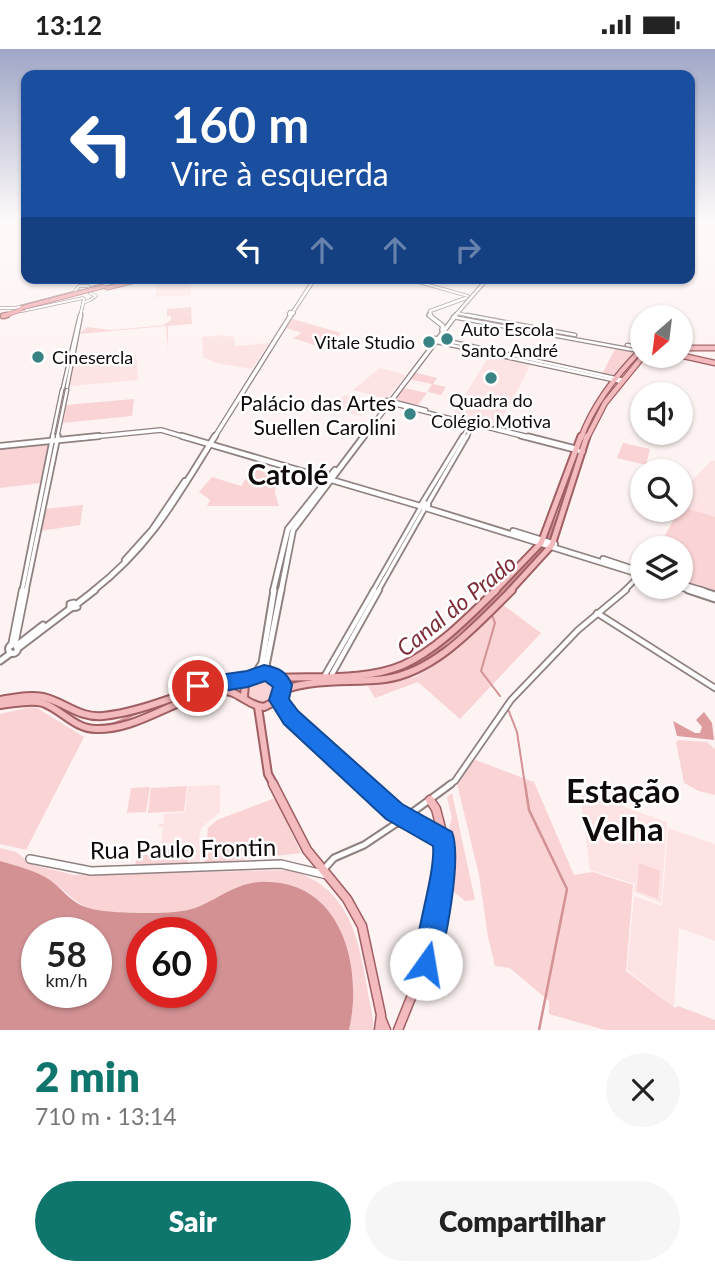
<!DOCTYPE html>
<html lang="pt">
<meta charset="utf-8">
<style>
body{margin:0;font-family:Lato,sans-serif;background:#f6f6f6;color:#222;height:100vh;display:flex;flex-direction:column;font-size:26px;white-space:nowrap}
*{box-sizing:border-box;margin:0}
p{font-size:23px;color:#767676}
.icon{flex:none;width:38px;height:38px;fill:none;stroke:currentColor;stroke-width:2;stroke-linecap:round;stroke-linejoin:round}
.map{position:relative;height:981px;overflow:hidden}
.sheet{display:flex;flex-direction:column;background:#fff;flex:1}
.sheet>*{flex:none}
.hud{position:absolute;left:21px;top:21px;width:674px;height:214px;border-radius:14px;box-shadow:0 2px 5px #0004;background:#1a4fa0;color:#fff;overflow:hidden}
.needle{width:46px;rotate:208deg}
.controls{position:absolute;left:630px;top:256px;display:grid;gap:14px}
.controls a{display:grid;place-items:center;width:63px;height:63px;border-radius:50%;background:#fff;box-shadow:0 2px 5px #0004;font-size:35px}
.speed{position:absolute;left:21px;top:868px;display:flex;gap:14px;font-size:35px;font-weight:700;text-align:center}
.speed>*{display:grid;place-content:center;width:91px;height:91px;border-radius:50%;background:#fff;box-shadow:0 2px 5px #0004;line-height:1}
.speed small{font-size:18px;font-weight:400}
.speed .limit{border:10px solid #d22;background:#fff;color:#111}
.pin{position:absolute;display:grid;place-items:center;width:60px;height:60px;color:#fff;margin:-30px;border:4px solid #fff;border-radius:50%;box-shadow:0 2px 7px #0007}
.me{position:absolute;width:77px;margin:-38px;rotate:13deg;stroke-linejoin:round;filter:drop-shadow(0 0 5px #0008)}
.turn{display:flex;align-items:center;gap:24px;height:147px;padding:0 35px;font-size:32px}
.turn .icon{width:91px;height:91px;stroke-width:2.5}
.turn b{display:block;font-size:49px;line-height:60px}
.lanes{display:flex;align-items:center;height:66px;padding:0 35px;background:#0003;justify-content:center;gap:35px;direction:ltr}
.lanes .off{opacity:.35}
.round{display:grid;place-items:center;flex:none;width:74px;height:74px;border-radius:37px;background:#f6f6f6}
.overview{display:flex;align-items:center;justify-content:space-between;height:119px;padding:0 35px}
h1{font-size:42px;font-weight:800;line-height:52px;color:#0f766e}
.primary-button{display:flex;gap:14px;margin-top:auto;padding:14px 35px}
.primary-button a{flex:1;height:80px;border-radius:42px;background:#0f766e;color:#fff;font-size:28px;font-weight:800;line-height:80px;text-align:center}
.primary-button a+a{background:#f6f6f6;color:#222}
.status{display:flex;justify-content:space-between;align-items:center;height:49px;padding:0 35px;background:#fff;direction:ltr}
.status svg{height:19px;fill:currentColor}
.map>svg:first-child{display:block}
</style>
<div class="status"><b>13:12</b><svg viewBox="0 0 49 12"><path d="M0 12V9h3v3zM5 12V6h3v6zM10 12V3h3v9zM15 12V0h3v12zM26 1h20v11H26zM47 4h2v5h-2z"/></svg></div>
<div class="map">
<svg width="715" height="981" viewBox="0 0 715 981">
<rect width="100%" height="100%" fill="#fef3f3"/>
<g fill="#fde3e3">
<polygon points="163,229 191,229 191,246 155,248 158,231"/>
<polygon points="222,286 234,288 235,297 269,294 252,320 216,314 203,308 202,288"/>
<polygon points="136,306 138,331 70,337 74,312"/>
<polygon points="490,306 531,315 498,378 452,366"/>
<polygon points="380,319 406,326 386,350 353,341"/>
<polygon points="346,346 373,352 362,367 321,358"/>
<polygon points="712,411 715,412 715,468 681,457 686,438"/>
<polygon points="220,736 220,763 202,778 199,787 200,814 190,815 189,796 161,799 163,778 158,778 159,775 163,775 164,765 185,763 188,737"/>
<polygon points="580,742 667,773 661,854 634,843 635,835 590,821"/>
<polygon points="668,779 715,795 715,892 679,879 674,958 627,921 634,847 662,857"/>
</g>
<g fill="#fad3d4">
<polygon points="191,258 192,275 168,277 168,300 166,277 79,285 87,278 112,281 166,276 163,276 171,271 171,267 167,267 167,260"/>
<polygon points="293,270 341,284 326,300 293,289 302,284 286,279"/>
<polygon points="616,298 637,304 617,330 544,316 601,327"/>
<polygon points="413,323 437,329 433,335 446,338 441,346 428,343 417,357 394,352 404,339 427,344 432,335 408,330"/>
<polygon points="134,350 132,367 62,374 66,356"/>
<polygon points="623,394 650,400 646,416 617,409"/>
<polygon points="50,395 41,434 0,439 0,400"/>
<polygon points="253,419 276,426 275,444 279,457 207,457 210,451 199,443 212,428 241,437"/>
<polygon points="83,456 80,476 40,482 44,460"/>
<polygon points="681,457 715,468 715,544 681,533 681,499 658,499"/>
<polygon points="502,555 541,584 460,670 418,633 375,649 368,637 415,628 430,619"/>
<polygon points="262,626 272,628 280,640 276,649 262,656 249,651 246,647 248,634"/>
<polygon points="30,658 37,659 84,688 26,801 0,795 0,665"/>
<polygon points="679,691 707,693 715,700 715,746 699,742 684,734 676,693"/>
<polygon points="473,710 534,733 574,826 593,823 633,836 626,922 675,959 678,957 715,971 715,981 605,981 549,965 549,952 510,919 495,917 488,888 479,826 457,735"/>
<polygon points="187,737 184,762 148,764 151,739"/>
<polygon points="150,738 146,763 127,764 131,739"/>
<polygon points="452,744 475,851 465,852 447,837 453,798 449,779 452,769 447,748"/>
<polygon points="275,749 301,804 204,815 208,779 217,771"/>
<polygon points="189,798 188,815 135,817 137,806 150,806 151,801"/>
<path d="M0,799l16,4 17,13 41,10 216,-5c58,17 68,64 77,117 2,14 7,29 6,43h-24c15,-64 -8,-153 -90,-148 -25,2 -42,18 -64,26 -20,7 -59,5 -80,4 -39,-2 -38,-13 -65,-32 -15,-10 -33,-14 -50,-19z"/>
<polygon points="639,814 660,822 658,850 637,842"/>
</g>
<polygon fill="#df9c9f" points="704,663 712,674 714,691 677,687 673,672 695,684 700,684 702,678 696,671"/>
<g fill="#d39194" fill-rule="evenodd">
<polygon points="642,304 595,369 548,502 499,551 420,618 379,629 286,637 285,631 378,623 412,614 500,541 541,498 556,468 591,372"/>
<path d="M0,812c17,5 35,9 50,19 9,6 15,15 24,21 10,8 28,10 41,11 21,1 60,3 80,-4 22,-8 39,-24 64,-26 82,-5 105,84 90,148h-349zM37,884h59v59h-59zM142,884h59v59h-59z"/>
</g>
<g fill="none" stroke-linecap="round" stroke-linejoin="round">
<g stroke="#d39194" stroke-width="2">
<polyline points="492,566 495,574 481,622 500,647"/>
<polyline points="228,636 238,636"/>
<polyline points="508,660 517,683 525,736"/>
<polyline points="110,676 143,662"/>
</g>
<polyline stroke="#d39194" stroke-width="2.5" points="525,735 529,761 567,840 539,981"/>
<g stroke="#908181" stroke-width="3.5">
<g id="tertiary-far4">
<polyline points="404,229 468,247"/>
<polyline points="88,240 129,229"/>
<polyline points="74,243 79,237 88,237 90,244 96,247 90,251"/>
<polyline points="0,259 15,259 80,242"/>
<polyline points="22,262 83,249"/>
<polyline points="457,264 476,268"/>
<polyline points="80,268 83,254 90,251"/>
<polyline points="80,268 84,250"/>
</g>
</g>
<g stroke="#908181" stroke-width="5">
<g id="tertiary-far3">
<polyline points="467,266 575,286"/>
<polyline points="453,268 639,302"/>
<polyline points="435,289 624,331"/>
<polyline points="432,292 622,333"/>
<polyline points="627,296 642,299"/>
<polyline points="67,338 81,266"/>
<polyline points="63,339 80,266"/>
<polyline points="387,351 426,361"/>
<polyline points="386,353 528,389"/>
<polyline points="495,379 535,389"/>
<polyline points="52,389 62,341"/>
<polyline points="57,389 67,341"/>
<polyline points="462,389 470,375"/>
<polyline points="466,389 474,376"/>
</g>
</g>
<g stroke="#908181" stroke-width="7">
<g id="tertiary-far2">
<polyline points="521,387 583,403"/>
<polyline points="528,387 575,399"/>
<polyline points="422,454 463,387"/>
<polyline points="427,456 467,387"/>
<polyline points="22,542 53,387"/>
<polyline points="26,542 58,387"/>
<polyline points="373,542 421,458"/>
<polyline points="378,542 425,459"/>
<polyline points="624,542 642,524"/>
</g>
</g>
<g stroke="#908181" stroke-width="8">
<g id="tertiary-far1">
<polyline points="597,564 715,639"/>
<polyline points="15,596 26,541"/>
<polyline points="11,597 22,541"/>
<polyline points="332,625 379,541"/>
<polyline points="325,626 374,541"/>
<polyline points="449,736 455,732 511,651 578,581 626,541"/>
</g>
</g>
<g stroke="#908181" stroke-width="9">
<g id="tertiary">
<polyline points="406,768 451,735"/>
<polyline points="324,820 334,809 364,796 397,774"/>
</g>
</g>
<g stroke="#908181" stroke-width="4.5">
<g id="secondary-far4">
<polygon points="290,263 294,264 289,265"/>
<polyline points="293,263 315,229"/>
<polyline points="290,268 292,265"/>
<polyline points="431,268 430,262 466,249"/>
<polyline points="454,268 488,229"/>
</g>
</g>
<g stroke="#908181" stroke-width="6">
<g id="secondary-far3">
<polyline points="429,266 443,277 442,281"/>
<polyline points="81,389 161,381 188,389"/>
<polyline points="214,389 291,266"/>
<polyline points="363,389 456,266"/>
</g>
</g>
<g stroke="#908181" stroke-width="8">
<g id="secondary-far2">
<polyline points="182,387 420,457"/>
<polyline points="0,397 99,387"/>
<polygon points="424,454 428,456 424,459 420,457"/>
<polyline points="426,459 642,526"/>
<polyline points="513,482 555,495"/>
<polyline points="603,510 642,523"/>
<polyline points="125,511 152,481 185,432"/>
<polyline points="681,535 704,542"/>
<polyline points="677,537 693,542"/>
<path d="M93,542c58,-45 84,-94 122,-155"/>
<polyline points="273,542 288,480 335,421"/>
<polyline points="281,542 293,481 364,387"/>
</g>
</g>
<g stroke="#908181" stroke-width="9">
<g id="secondary-far1">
<polyline points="688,541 715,550"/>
<polyline points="699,541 715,546"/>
<polygon points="74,554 77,558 70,559 70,555"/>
<polyline points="77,555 95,541"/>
<circle cx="13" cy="600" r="4.5"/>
<polyline points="16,597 43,576"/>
<polyline points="17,600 71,559"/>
<polyline points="0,612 11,604"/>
<polyline points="255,625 262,614 274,541"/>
<polyline points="273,625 266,617 281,541"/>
</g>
</g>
<g stroke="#908181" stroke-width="10">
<polyline id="secondary" points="30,810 91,822 281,815 327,826"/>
</g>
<g stroke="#9f5f63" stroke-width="7">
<g id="primary-far3">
<polyline points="681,299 715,299"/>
<polyline points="679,306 715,314"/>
<path d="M581,389c12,-33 36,-64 61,-89"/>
<polyline points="587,389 605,354 644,306"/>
</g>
</g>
<g stroke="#9f5f63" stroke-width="9">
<g id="primary-far2">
<polyline points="495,542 541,494 581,387"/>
<polyline points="510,542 552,496 587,387"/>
</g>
</g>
<g stroke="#9f5f63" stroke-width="10">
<g id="primary-far1">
<path d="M278,629c39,-2 88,3 125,-13 35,-16 66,-49 93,-75"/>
<path d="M283,641c33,-12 68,-7 102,-11 51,-7 92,-55 127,-89"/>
<path d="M0,651c14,-2 29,-6 43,-3 22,5 35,21 60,19 50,-5 94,-33 145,-37"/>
<polyline points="278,651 297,674 366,736"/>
<path d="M0,656c14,-1 29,-6 43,-2 19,7 32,26 53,26 44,1 80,-33 124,-38 18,-2 27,15 44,16l14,-7 5,-15 -10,-11 -14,-1 -14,10 -1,14"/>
<polyline points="258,658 268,725 274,736"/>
</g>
</g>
<g stroke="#9f5f63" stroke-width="11">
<g id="primary">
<polyline points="273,735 307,801 347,850 362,877 381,966 379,981"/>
<polyline points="364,735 394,762 444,791 445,804 431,899 398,981"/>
<polyline points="430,751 436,760 444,791"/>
<polyline points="398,773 422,779"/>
<polyline points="381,969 386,981"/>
</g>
</g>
<g stroke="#9f5f63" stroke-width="5">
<g id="trunk-far1">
<polyline points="107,239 147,229"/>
<polyline points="3,267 24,260"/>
</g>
</g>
<g stroke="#9f5f63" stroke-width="7">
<polyline id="trunk" points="3,267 7,266"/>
</g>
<use href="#tertiary-far4" stroke="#fff" stroke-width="2"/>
<use href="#tertiary-far3" stroke="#fff" stroke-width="2.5"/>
<use href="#tertiary-far2" stroke="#fff" stroke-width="3.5"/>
<use href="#tertiary-far1" stroke="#fff" stroke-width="4.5"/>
<use href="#tertiary" stroke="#fff" stroke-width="5"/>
<use href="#secondary-far4" stroke="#fff" stroke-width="2.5"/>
<use href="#secondary-far3" stroke="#fff" stroke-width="3.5"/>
<use href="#secondary-far2" stroke="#fff" stroke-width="4.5"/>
<use href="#secondary-far1" stroke="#fff" stroke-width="5"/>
<use href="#secondary" stroke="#fff" stroke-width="7"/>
<use href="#primary-far3" stroke="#f4bbbe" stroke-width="4.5"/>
<use href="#primary-far2" stroke="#f4bbbe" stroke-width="5"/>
<use href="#primary-far1" stroke="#f4bbbe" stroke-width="6"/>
<use href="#primary" stroke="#f4bbbe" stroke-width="8"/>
<use href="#trunk-far1" stroke="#f0a4a8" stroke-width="3.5"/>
<use href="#trunk" stroke="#f0a4a8" stroke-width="4.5"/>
<g stroke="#9f5f63" stroke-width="5" stroke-linecap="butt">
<polyline id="trunk-bridge" points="21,259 105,237"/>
</g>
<use href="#trunk-bridge" stroke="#f0a4a8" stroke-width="3.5"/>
</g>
<linearGradient id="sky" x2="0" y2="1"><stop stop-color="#9fa6c6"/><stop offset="0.56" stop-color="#fffafa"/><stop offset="1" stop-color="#fffafa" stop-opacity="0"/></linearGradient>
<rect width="715" height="308" fill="url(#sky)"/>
<path fill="#1a73e8" stroke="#114b97" stroke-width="2" d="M264,616c15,3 22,6 28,20l-3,14 9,12 104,93 50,28c10,26 -6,114 -17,141l-9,4 -9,-4c-9,-22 19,-95 16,-127l-47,-27 -102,-95 -15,-24 4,-13 -8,-6 -17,6 -50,8 -7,-3 -3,-6 3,-6 7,-2 49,-7z"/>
<g fill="#3a8384" stroke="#fff" stroke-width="2.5">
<circle cx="447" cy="290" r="7"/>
<circle cx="429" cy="293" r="7"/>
<circle cx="38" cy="308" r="7"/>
<circle cx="491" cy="329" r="7"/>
<circle cx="410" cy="365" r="7"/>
</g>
<g text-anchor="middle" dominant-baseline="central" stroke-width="5" stroke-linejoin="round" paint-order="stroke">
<g font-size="18" fill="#100a0b" stroke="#fff" text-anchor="start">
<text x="461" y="280">Auto Escola<tspan x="461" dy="21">Santo André</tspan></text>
<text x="415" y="293" text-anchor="end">Vitale Studio</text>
<text x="52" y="308">Cinesercla</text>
<text x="491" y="351" text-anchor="middle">Quadra do<tspan x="491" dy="21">Colégio Motiva</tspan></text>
</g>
<g font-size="21" fill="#100a0b" stroke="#fff" text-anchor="end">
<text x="396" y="353">Palácio das Artes<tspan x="396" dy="24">Suellen Carolini</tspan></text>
</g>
<g font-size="23" font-style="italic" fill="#7e2e38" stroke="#fff">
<text transform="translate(456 556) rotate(-39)">Canal do Prado</text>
</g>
<g font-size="24" fill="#100a0b" stroke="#fff">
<text transform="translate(183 799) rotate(-1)">Rua Paulo Frontin</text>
</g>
<g font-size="28" font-weight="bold" fill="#100a0b" stroke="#fff">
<text x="288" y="425">Catolé</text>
</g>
<g font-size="33" font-weight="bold" fill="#100a0b" stroke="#fff">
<text x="623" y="741">Estação<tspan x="623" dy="38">Velha</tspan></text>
</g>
</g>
</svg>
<div class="controls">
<a><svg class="needle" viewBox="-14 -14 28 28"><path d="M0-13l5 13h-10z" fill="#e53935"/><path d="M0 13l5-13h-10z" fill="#767676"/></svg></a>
<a><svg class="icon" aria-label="sound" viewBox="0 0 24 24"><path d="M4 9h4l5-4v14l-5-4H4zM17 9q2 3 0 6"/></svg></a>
<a><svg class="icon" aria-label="search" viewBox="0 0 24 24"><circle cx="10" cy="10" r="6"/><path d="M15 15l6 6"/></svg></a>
<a><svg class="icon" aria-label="layers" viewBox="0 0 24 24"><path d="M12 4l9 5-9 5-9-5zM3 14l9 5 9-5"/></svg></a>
</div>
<div class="speed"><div>58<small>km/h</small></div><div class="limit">60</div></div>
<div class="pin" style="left:198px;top:637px;background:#d93025"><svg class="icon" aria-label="arrive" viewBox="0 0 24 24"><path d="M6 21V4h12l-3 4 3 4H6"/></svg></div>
<svg class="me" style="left:426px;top:915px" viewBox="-20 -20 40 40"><circle r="19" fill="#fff"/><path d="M0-13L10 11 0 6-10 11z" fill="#1a73e8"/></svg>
<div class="hud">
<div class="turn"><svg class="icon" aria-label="left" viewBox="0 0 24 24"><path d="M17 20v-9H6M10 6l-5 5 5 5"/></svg><div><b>160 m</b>Vire à esquerda</div></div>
<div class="lanes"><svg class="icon" aria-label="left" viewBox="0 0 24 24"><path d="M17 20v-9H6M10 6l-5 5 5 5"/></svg><svg class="icon off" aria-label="ahead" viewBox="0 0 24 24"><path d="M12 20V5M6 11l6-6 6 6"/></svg><svg class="icon off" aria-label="ahead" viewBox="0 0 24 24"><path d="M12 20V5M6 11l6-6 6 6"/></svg><svg class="icon off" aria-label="right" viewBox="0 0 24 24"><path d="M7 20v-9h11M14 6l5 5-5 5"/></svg></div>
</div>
</div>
<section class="sheet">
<div class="overview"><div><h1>2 min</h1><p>710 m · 13:14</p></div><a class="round"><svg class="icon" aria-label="close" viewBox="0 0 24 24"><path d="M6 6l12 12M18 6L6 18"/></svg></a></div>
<div class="primary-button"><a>Sair</a><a>Compartilhar</a></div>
</section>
